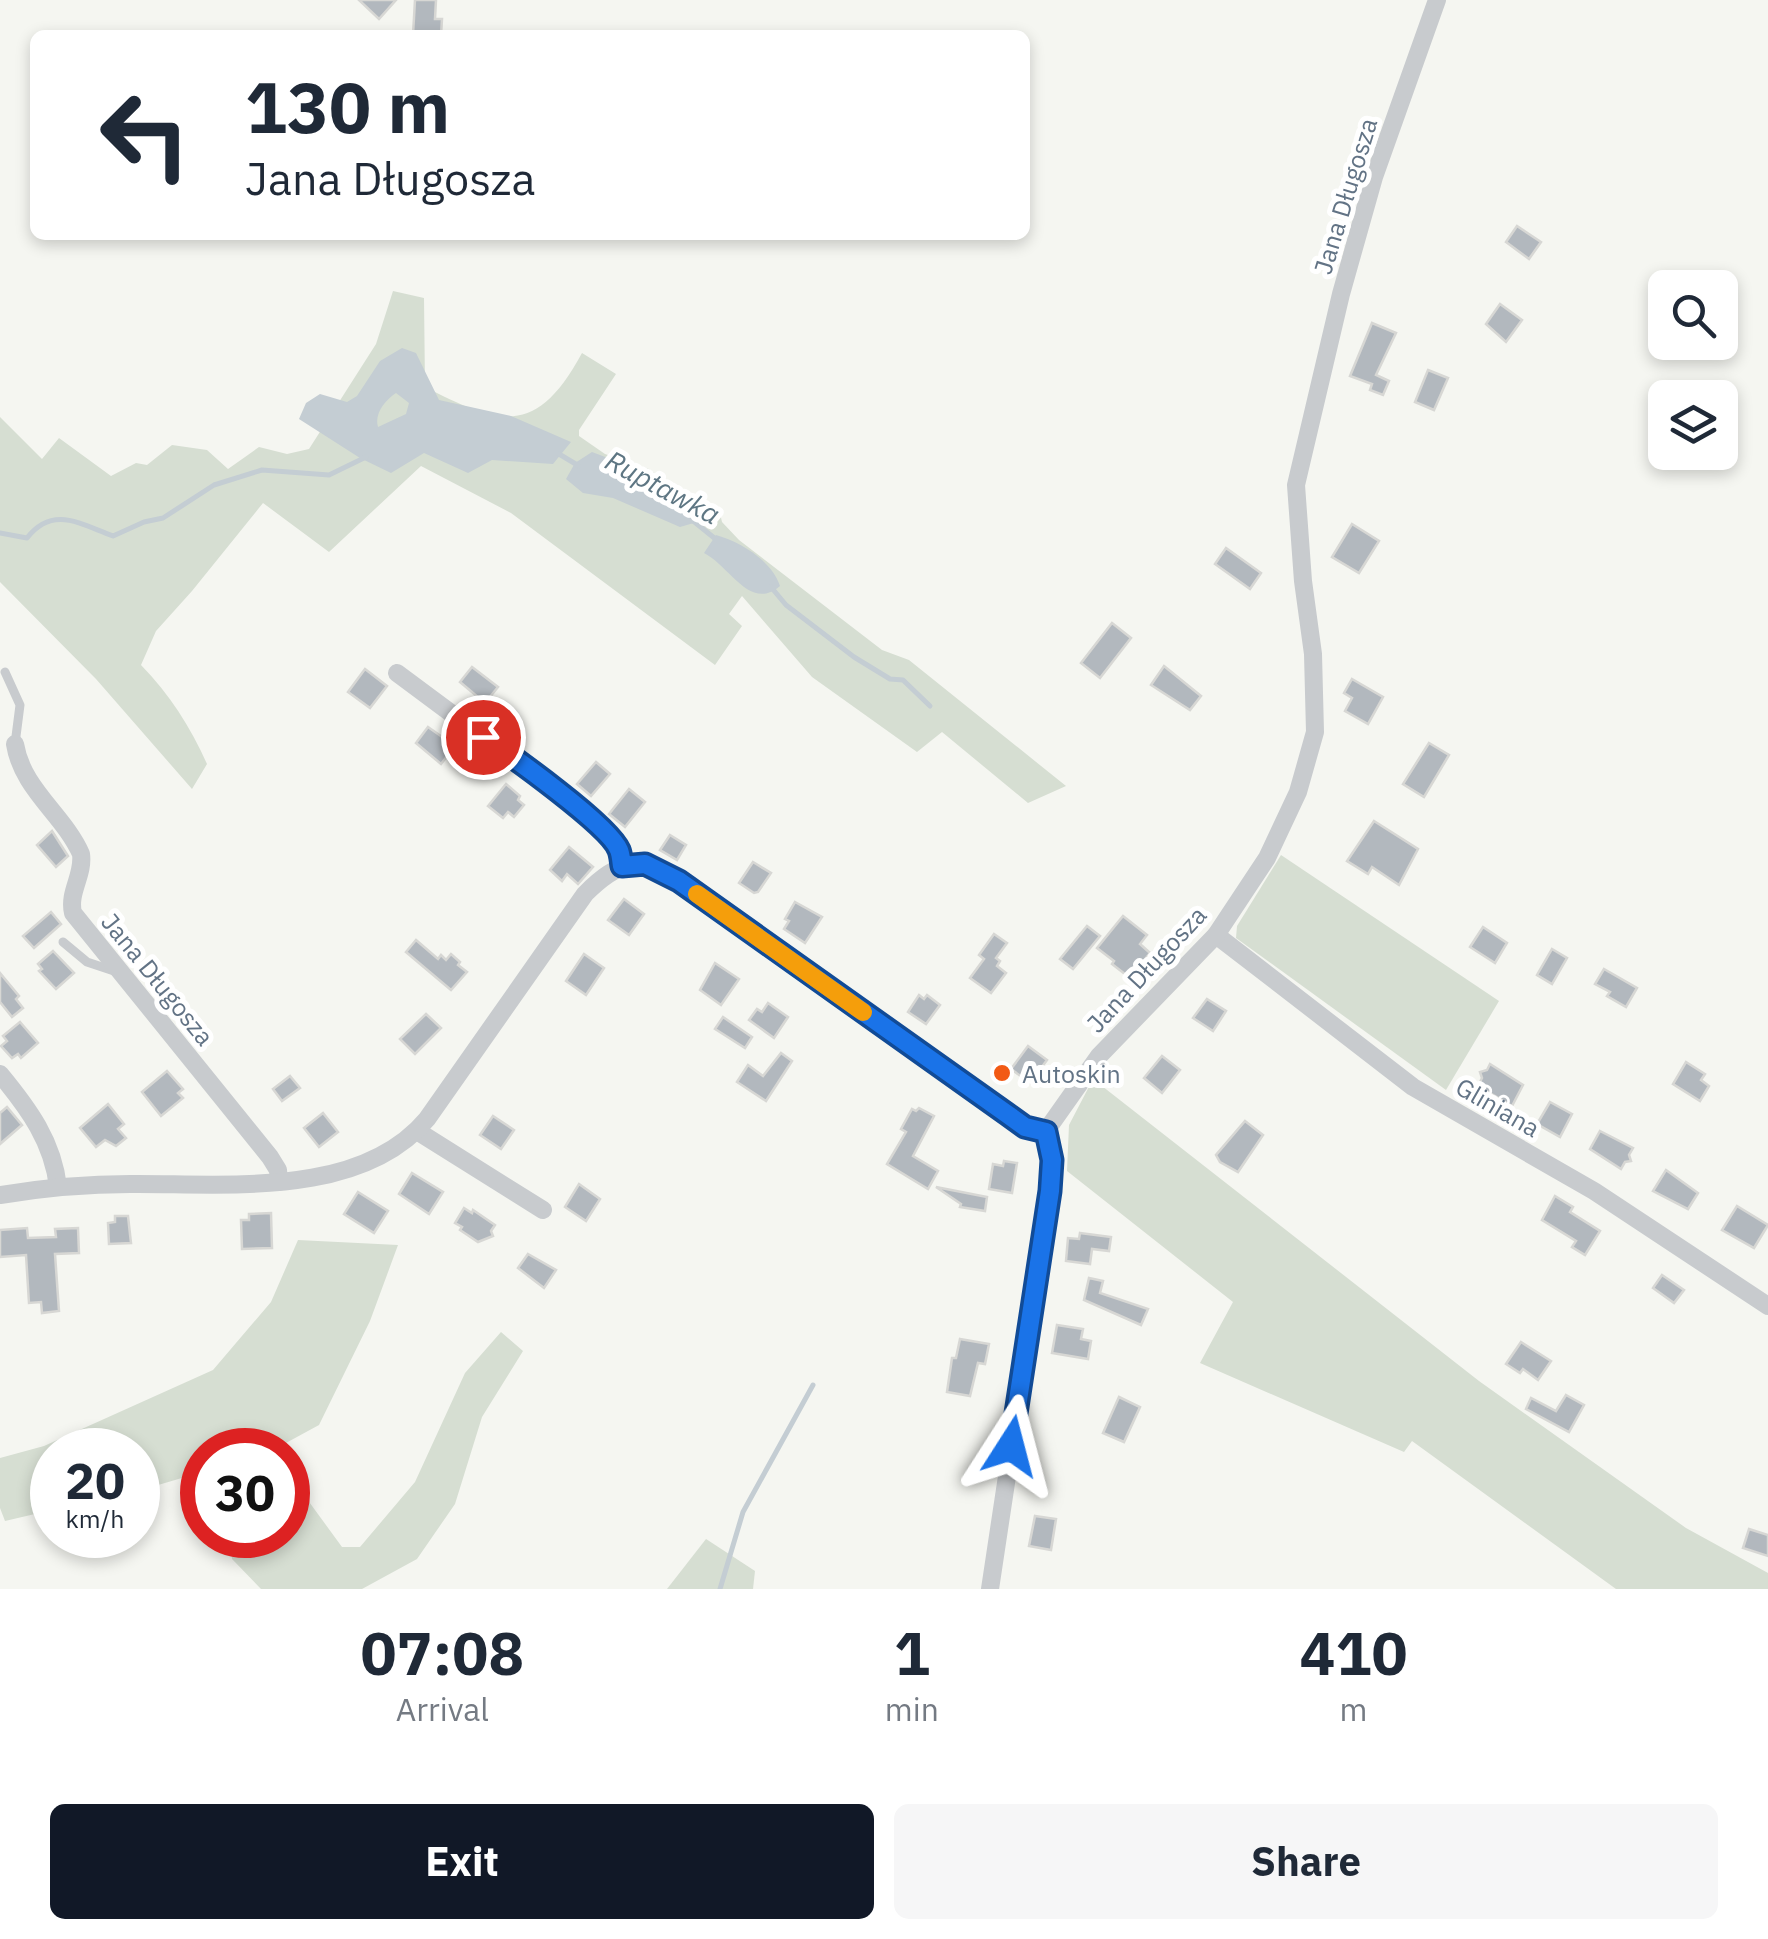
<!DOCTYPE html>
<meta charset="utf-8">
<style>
body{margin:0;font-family:"IBM Plex Sans",sans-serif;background:#f6f6f7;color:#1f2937;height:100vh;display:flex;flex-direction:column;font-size:38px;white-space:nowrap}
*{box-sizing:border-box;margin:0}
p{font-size:32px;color:#747a83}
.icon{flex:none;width:55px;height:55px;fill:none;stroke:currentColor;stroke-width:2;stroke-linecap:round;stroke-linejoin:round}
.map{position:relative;height:1589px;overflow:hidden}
.details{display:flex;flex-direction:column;background:#fff;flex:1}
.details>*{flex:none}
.top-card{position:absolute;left:30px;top:30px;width:1000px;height:210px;border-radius:15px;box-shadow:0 5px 15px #0003;background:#fff;color:#1f2937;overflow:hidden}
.tools{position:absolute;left:1648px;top:270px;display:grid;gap:20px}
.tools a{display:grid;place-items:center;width:90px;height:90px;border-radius:15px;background:#fff;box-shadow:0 5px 15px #0003;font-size:50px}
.speed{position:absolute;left:30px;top:1428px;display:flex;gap:20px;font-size:50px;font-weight:700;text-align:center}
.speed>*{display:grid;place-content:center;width:130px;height:130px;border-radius:50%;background:#fff;box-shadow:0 5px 15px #0003;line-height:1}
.speed small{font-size:25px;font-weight:400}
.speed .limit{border:15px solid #d22;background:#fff;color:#111}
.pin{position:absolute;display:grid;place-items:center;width:85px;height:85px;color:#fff;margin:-42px;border:5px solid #fff;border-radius:50%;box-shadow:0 2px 10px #0007}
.me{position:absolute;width:110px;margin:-55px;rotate:9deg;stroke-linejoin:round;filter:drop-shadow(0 0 8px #0008)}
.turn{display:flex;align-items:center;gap:35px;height:210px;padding:0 50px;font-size:45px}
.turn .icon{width:130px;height:130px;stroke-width:2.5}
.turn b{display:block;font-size:70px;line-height:85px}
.eta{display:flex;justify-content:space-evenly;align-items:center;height:170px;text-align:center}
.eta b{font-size:60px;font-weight:700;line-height:70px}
.primary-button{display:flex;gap:20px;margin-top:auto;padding:20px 50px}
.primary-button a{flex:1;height:115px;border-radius:15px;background:#111827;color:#fff;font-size:40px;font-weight:700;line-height:115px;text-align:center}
.primary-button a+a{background:#f6f6f7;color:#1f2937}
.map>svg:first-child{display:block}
</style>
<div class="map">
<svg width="1768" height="1589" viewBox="0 0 1768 1589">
<rect width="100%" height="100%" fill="#f5f6f1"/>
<g fill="#d6ded2">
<path d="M393,291l31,7 1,89c75,38 111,51 157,-34l34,21 -37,56v6l26,18 44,15 31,23 20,6 19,11 3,13 17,18 143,110 27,10 157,126 -38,17 -86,-71 -25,20 -105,-75 -70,-81 -13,18 13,12 -27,39 -204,-152 -90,-47 -92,86 -66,-49 -71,88 -36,40 -15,34c29,30 49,61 66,99l-15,25 -96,-110 -96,-97v-165l42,42 17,-21 52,38 25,-13 11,2 25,-20 35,5 21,19 31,-22 28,7 22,-5 67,-105z"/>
<polygon points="1281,855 1499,1001 1446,1090 1236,938 1237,926"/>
<polygon points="1093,1079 1479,1381 1686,1528 1768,1573 1768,1589 1616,1589 1412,1441 1404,1452 1200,1363 1233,1302 1067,1171 1069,1125"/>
<polygon points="298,1240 398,1245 370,1321 319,1425 273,1450 202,1450 202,1472 138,1491 138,1450 52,1450 52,1510 5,1521 0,1508 0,1458 44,1446 213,1370 271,1302"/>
<polygon points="501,1332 523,1351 482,1417 455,1504 417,1559 362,1589 261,1589 232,1559 230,1535 288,1535 288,1473 342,1547 360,1547 415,1482 465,1373"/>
<polygon points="706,1539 755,1571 753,1589 667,1589"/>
</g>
<g fill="#c4cdd3" fill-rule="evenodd">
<path d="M402,348l14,5 23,47 72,16 60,26 -18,22 -61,-4 -24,13 -44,-20 -33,20 -31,-15 -61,-39 7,-16 14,-9 27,8 10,-6 23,-35zM396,393l13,10 -3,11 -28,13c-4,-13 7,-27 18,-34z"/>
<polygon points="592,452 645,472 667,489 698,506 704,520 680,527 613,498 583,493 566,479 575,463"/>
<path d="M716,535c25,7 56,26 64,51 -30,26 -50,-20 -76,-33z"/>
</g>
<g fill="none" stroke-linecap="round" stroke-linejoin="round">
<g stroke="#c4cdd3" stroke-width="5">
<polyline points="559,454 579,466"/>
<polyline points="692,520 718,541"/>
<path d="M0,533l27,5c26,-33 53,-14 86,-2l31,-14 19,-4 51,-33 48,-15 67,5 37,-18"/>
<polyline points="771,587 786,605 854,657 890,679 903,680 930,706"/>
<polyline points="720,1589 743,1512 813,1385"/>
</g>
</g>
<g fill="#b2b8be" stroke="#d7d7d4" stroke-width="2.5">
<polygon points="359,0 396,0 379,19"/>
<polygon points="415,0 436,0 435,19 442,19 441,35 413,35"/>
<polygon points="1517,226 1541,242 1529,259 1506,242"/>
<polygon points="1500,304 1522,320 1506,342 1486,324"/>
<polygon points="1372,323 1396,333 1376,375 1389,381 1383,395 1370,390 1372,384 1350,376"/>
<polygon points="1428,370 1448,378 1434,410 1415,402"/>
<polygon points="1352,524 1379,541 1359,573 1332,557"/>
<polygon points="1226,548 1261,573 1250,589 1215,564"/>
<polygon points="1112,623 1131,638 1100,678 1081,663"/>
<polygon points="1164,666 1201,696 1190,710 1151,685"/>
<polygon points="472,667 498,687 485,703 460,682"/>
<polygon points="365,669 387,686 370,708 348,692"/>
<polygon points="1352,679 1383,697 1368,724 1345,711 1352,698 1344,693"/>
<polygon points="428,727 455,746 441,764 416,743"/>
<polygon points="1429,743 1449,755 1424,797 1403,784"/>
<polygon points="596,762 610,774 591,796 577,784"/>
<polygon points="506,784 520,796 518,800 524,805 514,817 508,812 503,818 488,806"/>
<polygon points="629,789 645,802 625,827 609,814"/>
<polygon points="1374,821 1418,849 1399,885 1372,867 1368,874 1347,861"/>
<polygon points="52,831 68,856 56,867 37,845"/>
<polygon points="670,835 686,845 677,860 660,850"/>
<polygon points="569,847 593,867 578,884 567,874 562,881 550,870"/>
<polygon points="753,862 771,873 758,892 754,893 739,883"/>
<polygon points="624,899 644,914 629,935 608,920"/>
<polygon points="795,902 822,917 805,943 784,929 789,921 785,919"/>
<polygon points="51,912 61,924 34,948 23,936"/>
<polygon points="1123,916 1147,935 1140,944 1150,953 1130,978 1112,964 1114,961 1097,948"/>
<polygon points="1087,926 1100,936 1073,969 1060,959"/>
<polygon points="1483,927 1507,943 1495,963 1470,947"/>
<polygon points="994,934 1007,943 996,958 1000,961 997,966 1006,973 991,993 970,978 984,959 979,955"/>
<polygon points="416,940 438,959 441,955 446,960 451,954 460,962 458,965 467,972 451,990 406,952"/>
<polygon points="1552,949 1567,958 1552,984 1537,975"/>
<polygon points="53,951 74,973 56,989 39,971 42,969 38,964"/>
<polygon points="584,954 604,968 586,995 566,981"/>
<polygon points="715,963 739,979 721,1005 700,990"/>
<polygon points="1604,969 1637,988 1626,1007 1607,996 1610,992 1595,984"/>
<polygon points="0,973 19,996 16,999 23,1008 12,1017 0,1002"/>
<polygon points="919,995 924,999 927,995 940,1005 926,1024 908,1012"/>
<polygon points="1207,999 1226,1011 1213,1031 1193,1018"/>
<polygon points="768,1003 788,1017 774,1038 749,1020 757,1009 762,1012"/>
<polygon points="426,1014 441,1028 415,1054 400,1039"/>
<polygon points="723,1017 752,1037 745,1048 715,1029"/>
<polygon points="20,1022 38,1043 21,1058 18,1054 12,1058 1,1046 7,1041 3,1036"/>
<polygon points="1028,1046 1047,1060 1030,1083 1011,1069"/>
<polygon points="781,1053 792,1061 766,1101 737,1082 748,1065 763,1076"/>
<polygon points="1162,1056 1180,1070 1162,1093 1144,1078"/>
<polygon points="1686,1062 1705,1074 1701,1080 1709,1086 1700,1101 1673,1084"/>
<polygon points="1490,1064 1523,1085 1512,1106 1478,1086 1482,1078 1480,1072 1487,1070"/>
<polygon points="167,1071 183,1089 178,1093 183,1098 161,1116 142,1092"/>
<polygon points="290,1076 300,1088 282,1101 273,1089"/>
<polygon points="1550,1102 1572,1114 1560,1137 1537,1124"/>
<polygon points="108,1104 124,1124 118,1129 126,1138 116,1146 105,1140 96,1147 80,1128"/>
<polygon points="7,1107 22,1125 0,1144 0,1113"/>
<polygon points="919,1108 934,1116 913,1156 938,1171 928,1189 887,1164 906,1132 901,1129 912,1109 916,1111"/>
<polygon points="323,1113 338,1132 319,1147 304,1128"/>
<polygon points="493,1116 514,1130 501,1149 480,1135"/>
<polygon points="1245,1121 1263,1135 1238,1172 1220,1162 1216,1155"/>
<polygon points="1600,1131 1633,1148 1629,1155 1631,1161 1625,1162 1621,1169 1590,1149"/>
<polygon points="1004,1161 1017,1163 1012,1193 989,1189 993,1164 1003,1166"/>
<polygon points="1666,1170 1698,1193 1688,1209 1653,1191"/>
<polygon points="412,1173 443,1192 429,1214 399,1194"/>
<polygon points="579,1184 600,1199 586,1221 565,1207"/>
<polygon points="936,1187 987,1197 985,1211 960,1207 961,1204"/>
<polygon points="358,1192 388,1211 374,1233 344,1214"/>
<polygon points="1555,1196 1573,1207 1570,1212 1600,1231 1585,1255 1572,1247 1576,1241 1542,1220"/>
<polygon points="1737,1206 1768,1225 1754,1248 1722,1230"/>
<polygon points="464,1208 472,1213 473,1210 495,1225 491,1231 493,1236 478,1242 460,1230 462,1227 455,1223"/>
<polygon points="271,1213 272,1248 242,1249 241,1220 249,1220 249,1214"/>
<polygon points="115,1216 128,1216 131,1243 109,1244 108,1223 115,1222"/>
<polygon points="27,1228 28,1238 56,1237 55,1229 78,1228 79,1253 55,1254 59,1311 42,1313 41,1302 29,1303 26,1255 0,1257 0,1230"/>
<polygon points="1080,1233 1111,1237 1109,1251 1092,1249 1090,1264 1066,1261 1068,1238 1079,1239"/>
<polygon points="528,1254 556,1270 544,1288 518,1268"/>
<polygon points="1662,1275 1684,1290 1674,1303 1653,1288"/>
<polygon points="1089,1278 1103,1281 1100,1293 1148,1309 1141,1325 1084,1300"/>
<polygon points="1057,1325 1083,1329 1081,1339 1091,1341 1088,1359 1052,1353"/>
<polygon points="960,1339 989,1344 985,1364 978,1363 970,1396 947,1392 952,1358 956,1358"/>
<polygon points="1521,1342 1551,1361 1538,1380 1523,1369 1520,1373 1506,1364"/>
<polygon points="1566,1395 1584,1405 1569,1432 1526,1409 1531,1398 1556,1411"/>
<polygon points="1119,1397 1140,1407 1124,1442 1103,1433"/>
<polygon points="1035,1516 1056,1519 1051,1550 1029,1546"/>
<polygon points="1749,1529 1768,1535 1768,1556 1743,1548"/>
</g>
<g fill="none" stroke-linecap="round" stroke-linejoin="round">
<g stroke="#c8cbce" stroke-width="9">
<polyline points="5,672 20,705 15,744"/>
<polyline points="63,942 87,962 117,972"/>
</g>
<g stroke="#c8cbce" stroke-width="18">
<polyline points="397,673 569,801 618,847 622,866"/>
<path d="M15,744c7,45 49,71 66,110 3,21 -13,38 -8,59l197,244 8,13 1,12"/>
<polyline points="1216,935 1413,1087 1594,1191 1768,1306"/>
<path d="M0,1074c29,35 53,68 58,113"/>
<polyline points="417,1131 543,1210"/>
<polyline points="1046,1131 1099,1056 1216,935 1267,858 1298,792 1315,732 1313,654 1303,581 1296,485 1341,294 1374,177 1437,0"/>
<path d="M0,1195c43,-7 86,-11 130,-11 94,-1 230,15 297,-65l158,-225c34,-34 53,-38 94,-13l328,233 18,13 21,4"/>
<polyline points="990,1589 1050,1191 1052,1160 1046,1131"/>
</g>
</g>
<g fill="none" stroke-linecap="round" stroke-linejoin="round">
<g stroke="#114b97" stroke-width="25">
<path id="route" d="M483,737c26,17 126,88 136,113 2,5 2,10 3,16l23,-2 34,17 328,233 18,13 21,5 6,28 -2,31 -39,255"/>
</g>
<use href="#route" stroke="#1a73e8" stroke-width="18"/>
<polyline stroke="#f59e0b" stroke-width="18" points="697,894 863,1012"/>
</g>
<circle fill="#f25a15" stroke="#fff" stroke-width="4" cx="1002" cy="1073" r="10"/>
<g text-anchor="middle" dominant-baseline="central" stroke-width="10" stroke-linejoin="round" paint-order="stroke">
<g font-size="25" fill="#627385" stroke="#fff">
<text transform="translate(1345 196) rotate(-73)">Jana Długosza</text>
<text transform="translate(1146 969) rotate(-47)">Jana Długosza</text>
<text transform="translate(158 979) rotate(51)">Jana Długosza</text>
<text transform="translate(1498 1107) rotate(30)">Gliniana</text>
</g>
<g font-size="25" fill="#627385" stroke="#fff" text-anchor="start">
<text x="1022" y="1073">Autoskin</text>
</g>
<g font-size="28" font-style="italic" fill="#5e7683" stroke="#fff">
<text transform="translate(663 487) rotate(28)">Ruptawka</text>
</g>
</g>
</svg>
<div class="tools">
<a><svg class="icon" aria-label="search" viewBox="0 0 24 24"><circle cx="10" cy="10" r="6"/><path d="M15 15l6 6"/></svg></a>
<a><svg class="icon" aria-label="layers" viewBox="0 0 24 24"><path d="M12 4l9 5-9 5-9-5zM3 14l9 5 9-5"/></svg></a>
</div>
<div class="speed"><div>20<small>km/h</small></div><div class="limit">30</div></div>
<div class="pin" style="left:483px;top:737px;background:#d93025"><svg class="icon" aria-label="arrive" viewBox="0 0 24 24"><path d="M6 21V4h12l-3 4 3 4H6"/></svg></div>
<svg class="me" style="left:1011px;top:1446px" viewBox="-20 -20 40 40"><path d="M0-17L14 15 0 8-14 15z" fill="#1a73e8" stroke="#fff" stroke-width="4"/></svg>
<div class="top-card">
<div class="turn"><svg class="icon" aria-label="left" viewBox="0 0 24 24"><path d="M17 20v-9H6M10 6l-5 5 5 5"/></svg><div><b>130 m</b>Jana Długosza</div></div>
</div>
</div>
<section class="details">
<div class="eta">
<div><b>07:08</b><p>Arrival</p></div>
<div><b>1</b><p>min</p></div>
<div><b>410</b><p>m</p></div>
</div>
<div class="primary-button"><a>Exit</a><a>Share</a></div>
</section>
